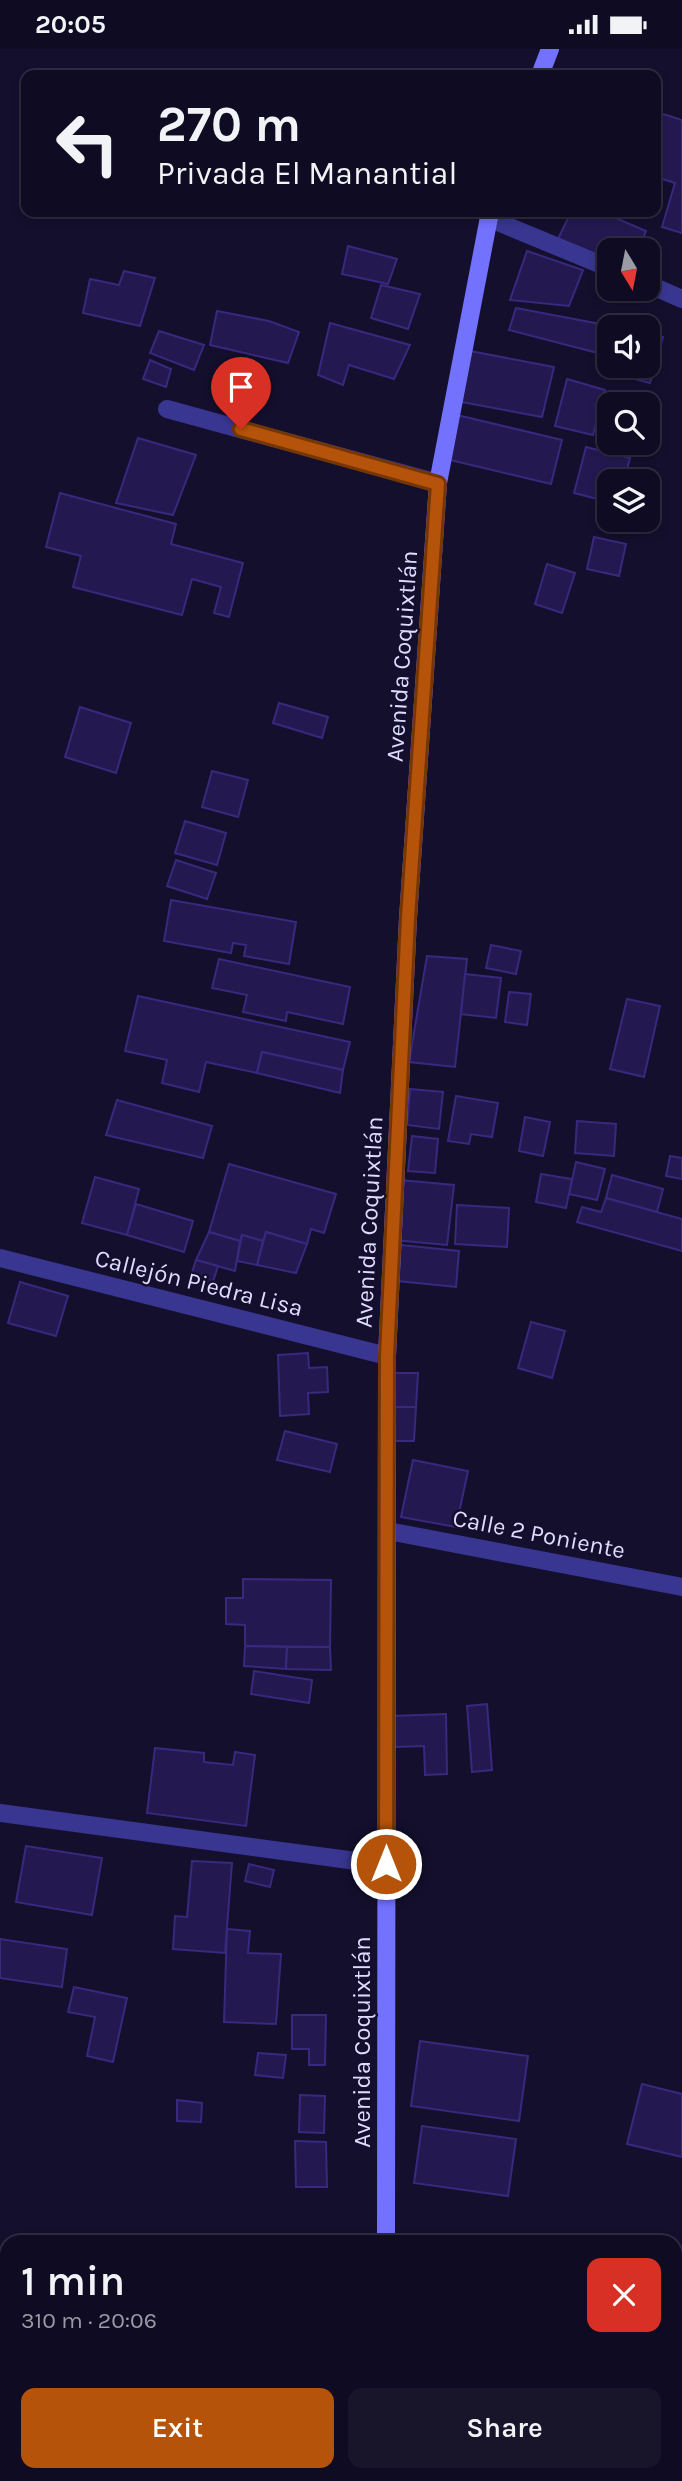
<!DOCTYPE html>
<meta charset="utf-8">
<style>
body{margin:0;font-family:Karla,sans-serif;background:#18142a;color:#f1f3f6;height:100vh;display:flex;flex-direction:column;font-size:26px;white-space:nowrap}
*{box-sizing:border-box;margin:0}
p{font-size:23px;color:#9b9ba5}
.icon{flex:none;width:38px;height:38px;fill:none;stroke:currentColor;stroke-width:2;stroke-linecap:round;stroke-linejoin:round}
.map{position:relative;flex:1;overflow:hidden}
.side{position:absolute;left:0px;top:2186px;width:682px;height:247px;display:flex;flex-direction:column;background:#0f0b22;border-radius:21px 21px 0 0;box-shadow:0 4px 10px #0003,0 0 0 2px #2f2b40}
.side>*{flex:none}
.top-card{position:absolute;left:21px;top:21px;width:640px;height:147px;border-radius:14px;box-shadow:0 4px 10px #0003,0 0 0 2px #2f2b40;background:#0f0b22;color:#f1f3f6;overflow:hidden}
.needle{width:46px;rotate:170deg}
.tools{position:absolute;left:597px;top:189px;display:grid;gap:14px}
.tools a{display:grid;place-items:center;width:63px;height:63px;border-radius:14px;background:#0f0b22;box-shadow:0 4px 10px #0003,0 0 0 2px #2f2b40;font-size:35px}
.pin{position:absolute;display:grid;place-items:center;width:60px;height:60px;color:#fff;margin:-72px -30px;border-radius:50% 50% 50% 0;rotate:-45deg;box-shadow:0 0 7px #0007}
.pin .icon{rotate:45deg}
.me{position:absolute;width:77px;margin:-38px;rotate:0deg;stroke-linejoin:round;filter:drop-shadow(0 0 5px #0008)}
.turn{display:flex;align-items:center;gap:24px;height:147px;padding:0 21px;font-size:32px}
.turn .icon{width:91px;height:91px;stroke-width:2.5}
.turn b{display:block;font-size:49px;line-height:60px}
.round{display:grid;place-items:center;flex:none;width:74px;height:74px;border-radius:14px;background:#18142a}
.head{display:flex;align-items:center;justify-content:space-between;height:119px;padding:0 21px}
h1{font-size:42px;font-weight:600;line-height:52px}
.primary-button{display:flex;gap:14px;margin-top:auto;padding:14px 21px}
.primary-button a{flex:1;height:80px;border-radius:14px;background:#b45309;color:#fff;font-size:28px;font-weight:600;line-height:80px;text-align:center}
.primary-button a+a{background:#18142a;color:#f1f3f6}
.status{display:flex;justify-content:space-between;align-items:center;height:49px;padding:0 35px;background:#0f0b22;direction:ltr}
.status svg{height:19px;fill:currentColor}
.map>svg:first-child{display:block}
</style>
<div class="status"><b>20:05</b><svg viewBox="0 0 49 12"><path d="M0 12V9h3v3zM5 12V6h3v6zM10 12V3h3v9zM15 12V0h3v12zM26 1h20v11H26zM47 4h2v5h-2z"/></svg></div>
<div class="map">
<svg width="682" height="2432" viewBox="0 0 682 2432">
<rect width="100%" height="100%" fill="#140f2d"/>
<g fill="#231950" stroke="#38297e" stroke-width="2">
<polygon points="660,64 682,71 682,184 662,178 675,134 656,128 656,78"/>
<polygon points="571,163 602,163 646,182 638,201 609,201 609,212 557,192"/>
<polygon points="348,197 397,210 388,235 342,225"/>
<polygon points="527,202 583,221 569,257 510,251"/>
<polygon points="124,222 155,229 140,277 83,264 90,230 119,236"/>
<polygon points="381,236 420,245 408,280 371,269"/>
<polygon points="516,259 616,278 609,278 609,307 509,281"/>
<polygon points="217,262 269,272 299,283 288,314 210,296"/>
<polygon points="330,274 410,296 394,330 349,316 343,336 318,326"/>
<polygon points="159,282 204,296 194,321 150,304"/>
<polygon points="648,284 663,288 650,334 627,328 630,317 648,317"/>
<polygon points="470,302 554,318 542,368 456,352"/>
<polygon points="150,311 171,320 166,338 143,330"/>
<polygon points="567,330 605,341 593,386 555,377"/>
<polygon points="457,366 562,391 551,435 446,410"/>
<polygon points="138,389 196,406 173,466 116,454"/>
<polygon points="586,398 630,409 624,432 609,432 609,453 574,444"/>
<polygon points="60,444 176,475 171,495 243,514 229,568 214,564 221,538 192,530 182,566 73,538 81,507 46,498"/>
<polygon points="594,488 626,495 619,527 587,520"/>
<polygon points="547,515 575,524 562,564 535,555"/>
<polygon points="279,654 328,668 322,689 273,674"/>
<polygon points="80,658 131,674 116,724 65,708"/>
<polygon points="212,722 248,731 238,768 202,758"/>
<polygon points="185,772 226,784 217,816 175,804"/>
<polygon points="176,811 216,824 207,850 167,837"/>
<polygon points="171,851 296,873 289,915 244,907 246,896 233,894 231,904 164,892"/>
<polygon points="491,896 521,902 516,925 486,919"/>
<polygon points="427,907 467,910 455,1018 409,1013"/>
<polygon points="219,910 350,938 343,975 287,963 286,972 243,963 247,946 212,939"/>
<polygon points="465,925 501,929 496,969 461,965"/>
<polygon points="509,943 531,945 527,976 505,973"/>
<polygon points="138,947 350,993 343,1021 262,1003 257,1024 206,1013 199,1043 162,1034 167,1011 125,1002"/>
<polygon points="627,950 660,957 644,1028 610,1020"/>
<polygon points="262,1003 343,1021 340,1044 257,1024"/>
<polygon points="410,1040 443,1043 439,1080 407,1076"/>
<polygon points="456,1047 498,1054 492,1088 471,1085 469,1095 448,1092"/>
<polygon points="117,1051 212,1077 203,1109 106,1086"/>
<polygon points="525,1068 550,1073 543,1107 519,1102"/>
<polygon points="577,1072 616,1075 614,1107 575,1104"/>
<polygon points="412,1087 438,1090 435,1124 408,1122"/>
<polygon points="670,1107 682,1109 682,1130 666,1127"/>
<polygon points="576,1113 605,1120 597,1151 569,1145"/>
<polygon points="229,1115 336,1145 324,1184 311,1180 307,1195 266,1183 263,1192 242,1186 240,1192 209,1183"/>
<polygon points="541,1125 572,1130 566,1159 536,1153"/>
<polygon points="612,1126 663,1140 657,1163 606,1149"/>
<polygon points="95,1128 139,1140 127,1186 82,1174"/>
<polygon points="400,1131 454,1136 447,1196 394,1191"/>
<polygon points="606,1149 682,1170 682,1202 577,1173 582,1158 601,1163"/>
<polygon points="136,1155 193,1172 184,1203 127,1186"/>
<polygon points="457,1156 509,1159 507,1198 455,1195"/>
<polygon points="209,1183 240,1192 235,1222 196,1211"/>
<polygon points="266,1183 307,1195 296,1224 257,1216"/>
<polygon points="242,1186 263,1192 257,1216 237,1212"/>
<polygon points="401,1196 459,1202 456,1238 398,1232"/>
<polygon points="196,1211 218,1217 211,1239 189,1233"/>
<polygon points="20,1233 68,1247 56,1287 8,1274"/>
<polygon points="531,1273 565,1282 552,1329 518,1319"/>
<polygon points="308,1304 309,1319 327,1318 328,1343 308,1344 309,1365 280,1367 278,1306"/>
<polygon points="394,1324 418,1324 416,1358 394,1358"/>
<polygon points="394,1358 416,1358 414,1392 392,1392"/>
<polygon points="285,1382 337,1395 330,1423 277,1411"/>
<polygon points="413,1411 468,1422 456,1478 401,1468"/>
<polygon points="243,1530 331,1531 330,1598 245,1597 245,1576 226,1575 226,1549 243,1549"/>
<polygon points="245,1597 287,1598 286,1620 244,1617"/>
<polygon points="287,1598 330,1598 331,1621 286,1620"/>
<polygon points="254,1622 312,1631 309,1654 251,1645"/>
<polygon points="487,1655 492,1721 472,1723 467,1657"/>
<polygon points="446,1665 447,1725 425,1726 424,1697 393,1698 392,1667"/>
<polygon points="155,1699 204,1704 204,1713 233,1716 235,1703 255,1706 246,1777 147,1764"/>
<polygon points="26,1797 102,1809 92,1866 16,1853"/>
<polygon points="192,1812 232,1814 225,1904 173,1900 175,1867 187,1868"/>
<polygon points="249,1815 274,1821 270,1838 245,1832"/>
<polygon points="227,1880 250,1882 248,1904 281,1905 276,1975 224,1973"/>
<polygon points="0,1890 67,1900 62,1938 0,1929"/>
<polygon points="74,1938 127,1949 113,2013 87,2007 95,1968 68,1963"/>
<polygon points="292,1966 326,1966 325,2016 309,2016 309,2000 292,2000"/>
<polygon points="420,1992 528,2007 519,2072 411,2057"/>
<polygon points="258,2004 286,2006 283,2029 255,2026"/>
<polygon points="642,2035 682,2045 682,2108 627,2095"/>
<polygon points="300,2046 325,2047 324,2084 299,2083"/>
<polygon points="177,2051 202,2054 201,2073 177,2072"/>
<polygon points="422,2077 516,2090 508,2147 414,2134"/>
<polygon points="295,2092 326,2093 327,2138 296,2138"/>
</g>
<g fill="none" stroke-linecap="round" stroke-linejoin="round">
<g stroke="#383690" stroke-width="18">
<polyline points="488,169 609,219"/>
<polyline points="648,235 682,250"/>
<polyline points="167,360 438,434"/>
<polyline points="0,1209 387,1307"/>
<polyline points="388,1482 682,1538"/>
<polyline points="0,1764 386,1816"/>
<polyline points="676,2349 682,2350"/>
<polyline points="676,2407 682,2380"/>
<polyline points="670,2432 671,2426"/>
</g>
<g stroke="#7372ff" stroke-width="18">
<polyline points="540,26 550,0"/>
<polyline points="386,2193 387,1307 408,869 438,434 490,163"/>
<polyline points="383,2432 383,2426"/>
</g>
</g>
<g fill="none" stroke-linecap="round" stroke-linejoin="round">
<g stroke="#753606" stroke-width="18">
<polyline id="route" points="241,380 438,435 408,869 387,1307 386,1815"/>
</g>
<use href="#route" stroke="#b45309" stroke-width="12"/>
</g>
<g text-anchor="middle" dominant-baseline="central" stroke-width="5" stroke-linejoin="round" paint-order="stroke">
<g font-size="24" fill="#dedbff" stroke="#140f2d">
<text transform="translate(402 607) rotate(-86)">Avenida Coquixtlán</text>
<text transform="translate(369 1173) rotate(-87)">Avenida Coquixtlán</text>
<text transform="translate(199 1234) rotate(14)">Callejón Piedra Lisa</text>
<text transform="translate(539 1485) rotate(11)">Calle 2 Poniente</text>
<text transform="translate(362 1993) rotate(-90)">Avenida Coquixtlán</text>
</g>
</g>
</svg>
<div class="tools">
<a><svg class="needle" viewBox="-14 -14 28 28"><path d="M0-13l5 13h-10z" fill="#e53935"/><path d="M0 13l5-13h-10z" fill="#9b9ba5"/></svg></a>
<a><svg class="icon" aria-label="sound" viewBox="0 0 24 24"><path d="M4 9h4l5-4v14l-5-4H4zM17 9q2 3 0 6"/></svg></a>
<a><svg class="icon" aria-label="search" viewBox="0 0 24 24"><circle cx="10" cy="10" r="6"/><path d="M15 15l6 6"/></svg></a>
<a><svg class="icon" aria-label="layers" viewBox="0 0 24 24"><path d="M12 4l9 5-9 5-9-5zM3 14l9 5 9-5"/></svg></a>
</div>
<div class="pin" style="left:241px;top:380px;background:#d93025"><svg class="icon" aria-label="arrive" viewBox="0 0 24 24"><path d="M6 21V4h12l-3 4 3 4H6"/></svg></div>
<svg class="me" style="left:386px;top:1815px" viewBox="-20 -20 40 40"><circle r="17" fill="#b45309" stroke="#fff" stroke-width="3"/><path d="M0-11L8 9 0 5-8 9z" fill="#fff"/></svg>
<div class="top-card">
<div class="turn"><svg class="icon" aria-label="left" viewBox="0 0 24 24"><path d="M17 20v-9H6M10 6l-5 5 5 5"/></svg><div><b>270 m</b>Privada El Manantial</div></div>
</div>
<section class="side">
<div class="head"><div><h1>1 min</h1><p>310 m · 20:06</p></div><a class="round" style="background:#d93025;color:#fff"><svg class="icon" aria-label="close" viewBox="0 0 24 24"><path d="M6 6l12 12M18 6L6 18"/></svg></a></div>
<div class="primary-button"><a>Exit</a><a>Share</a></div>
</section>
</div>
